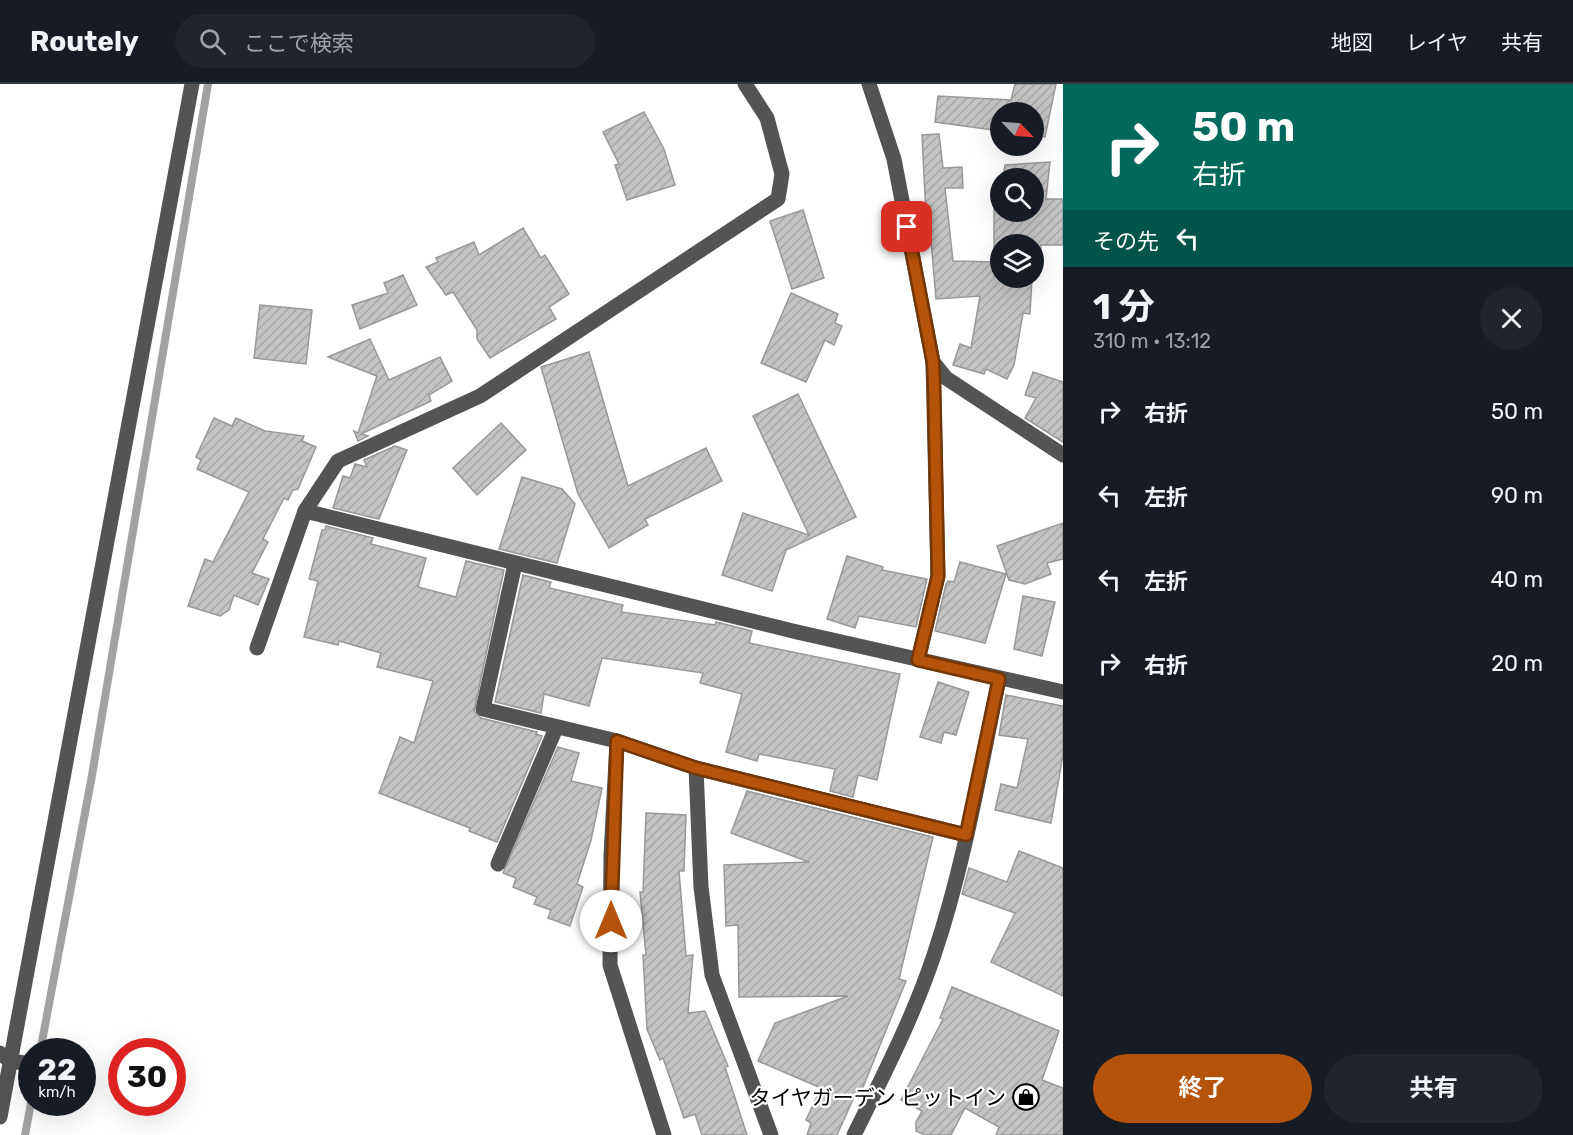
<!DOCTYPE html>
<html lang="ja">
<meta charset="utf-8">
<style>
body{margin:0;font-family:Rubik,"Noto Sans JP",sans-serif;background:#20242c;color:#f1f3f6;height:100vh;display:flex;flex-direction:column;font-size:22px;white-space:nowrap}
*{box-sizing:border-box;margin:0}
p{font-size:20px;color:#9ea1a6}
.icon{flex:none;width:33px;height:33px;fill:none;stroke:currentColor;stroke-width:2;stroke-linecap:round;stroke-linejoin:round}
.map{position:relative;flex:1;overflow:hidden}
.details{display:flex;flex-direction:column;background:#171b24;width:510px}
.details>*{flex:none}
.hud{background:#00695c;color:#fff;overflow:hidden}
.needle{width:39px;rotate:115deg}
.buttons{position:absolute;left:990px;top:18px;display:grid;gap:12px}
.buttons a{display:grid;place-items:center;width:54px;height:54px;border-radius:50%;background:#171b24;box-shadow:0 6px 24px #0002;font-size:30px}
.speed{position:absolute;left:18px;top:954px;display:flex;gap:12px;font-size:30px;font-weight:700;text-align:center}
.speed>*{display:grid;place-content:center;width:78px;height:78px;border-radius:50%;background:#171b24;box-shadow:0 6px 24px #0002;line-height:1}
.speed small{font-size:15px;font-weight:400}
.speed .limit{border:9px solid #d22;background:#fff;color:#111}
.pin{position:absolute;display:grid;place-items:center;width:51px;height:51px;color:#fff;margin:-26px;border-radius:12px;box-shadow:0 3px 9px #0006}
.me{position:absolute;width:66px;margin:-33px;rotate:0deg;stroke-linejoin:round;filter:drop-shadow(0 0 4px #0008)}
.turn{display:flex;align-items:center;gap:21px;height:126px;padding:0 30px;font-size:27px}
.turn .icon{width:78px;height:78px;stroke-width:2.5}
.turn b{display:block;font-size:42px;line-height:51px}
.then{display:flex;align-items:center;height:57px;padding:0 30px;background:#0003;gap:12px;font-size:22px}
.round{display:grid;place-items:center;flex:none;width:63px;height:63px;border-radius:32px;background:#20242c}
.headline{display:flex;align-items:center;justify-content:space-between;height:102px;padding:0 30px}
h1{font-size:36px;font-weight:700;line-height:45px}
.primary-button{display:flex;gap:12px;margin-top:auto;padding:12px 30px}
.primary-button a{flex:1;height:69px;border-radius:36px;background:#b45309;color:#fff;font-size:24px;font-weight:700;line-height:69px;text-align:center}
.primary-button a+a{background:#20242c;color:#f1f3f6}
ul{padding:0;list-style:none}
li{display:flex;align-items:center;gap:18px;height:84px;padding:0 30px}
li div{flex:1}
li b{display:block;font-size:22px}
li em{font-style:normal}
header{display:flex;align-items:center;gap:36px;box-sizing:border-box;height:84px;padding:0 30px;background:#171b24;border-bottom:2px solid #363941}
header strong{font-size:28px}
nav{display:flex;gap:33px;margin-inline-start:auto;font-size:21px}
.search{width:420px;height:54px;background:#20242c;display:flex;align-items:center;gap:15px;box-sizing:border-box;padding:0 21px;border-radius:33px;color:#9ea1a6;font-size:22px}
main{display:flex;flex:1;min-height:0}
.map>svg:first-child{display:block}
</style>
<header>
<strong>Routely</strong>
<div class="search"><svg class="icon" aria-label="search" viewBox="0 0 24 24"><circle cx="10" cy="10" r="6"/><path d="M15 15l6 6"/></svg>ここで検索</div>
<nav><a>地図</a><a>レイヤ</a><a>共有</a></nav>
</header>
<main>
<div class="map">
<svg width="1063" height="1051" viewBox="0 0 1063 1051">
<defs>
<pattern id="building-hatch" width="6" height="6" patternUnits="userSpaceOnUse" patternTransform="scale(1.5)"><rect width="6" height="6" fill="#c4c4c4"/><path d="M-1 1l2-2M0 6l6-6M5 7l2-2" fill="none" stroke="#a7a7a7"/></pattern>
</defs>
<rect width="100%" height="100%" fill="#fff"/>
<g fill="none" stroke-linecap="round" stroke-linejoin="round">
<g stroke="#a2a2a2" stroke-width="8">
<polyline points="40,968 91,697 208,0"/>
<polyline points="25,1051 32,1014"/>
</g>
</g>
<g fill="url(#building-hatch)" stroke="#989898" stroke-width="1.5">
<polygon points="1015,0 1056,0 1045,53 1034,51 1034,28 1000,28 1000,47 935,38 938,12 1011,16"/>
<polygon points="644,28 664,65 675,101 627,116 615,81 619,80 603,48"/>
<polygon points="939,50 943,84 962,83 963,104 945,104 953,177 994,178 994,116 1000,116 1000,128 1034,128 1034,94 1003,94 1005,81 1050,78 1046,115 1063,115 1063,161 1041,161 1041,169 1034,169 1034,160 1000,160 1000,194 1032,194 1030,230 1023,229 1014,281 1007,295 986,285 984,290 953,281 960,260 971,264 980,212 936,215 931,157 926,157 924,132 926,132 922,51"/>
<polygon points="803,126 824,194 792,205 770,137"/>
<polygon points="523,144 541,174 545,171 569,210 549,223 556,235 490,274 477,255 477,246 453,208 446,211 426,183 438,178 436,174 474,158 479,171"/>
<polygon points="403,191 417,221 360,245 352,221 388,209 384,199"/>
<polygon points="791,209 838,230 835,239 842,242 834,261 825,256 806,298 761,279"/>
<polygon points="260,221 312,226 306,280 254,274"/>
<polygon points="370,255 389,296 440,273 452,297 429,311 431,317 361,350 368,352 358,357 354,347 358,349 377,292 328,273"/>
<polygon points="589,268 628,402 706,364 722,397 645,435 648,441 609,464 578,410 541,283"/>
<polygon points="1033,288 1063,298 1063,358 1025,334 1036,314 1025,311"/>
<polygon points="798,310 856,433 786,466 772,507 722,491 743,429 809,451 753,332"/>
<polygon points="214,334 232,342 236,334 265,347 304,352 302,357 316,363 298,405 293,406 288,416 284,414 263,455 268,458 252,489 269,495 258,521 234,511 229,526 220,532 188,522 205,475 213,478 249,408 197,385 201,376 196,373"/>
<polygon points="501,339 526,366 477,411 453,384"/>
<polygon points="395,362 407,366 379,435 333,424 343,392 350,394 355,380 367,383 364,376"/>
<polygon points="522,393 562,405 575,420 557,479 499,465"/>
<polygon points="1063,439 1063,475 1047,479 1051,490 1025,500 1009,496 997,462"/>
<polygon points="326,442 373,454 371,460 426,474 418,503 456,513 466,477 504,486 474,627 481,634 537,648 536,650 542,652 497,758 469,747 470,744 379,709 400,653 414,659 433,597 377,583 381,569 339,557 338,561 304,553 318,497 309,495 322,446 325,446"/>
<polygon points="847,472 883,483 882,486 927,495 916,543 859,532 855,544 827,535"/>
<polygon points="960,478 1006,490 985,559 935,547 946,500 948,497 954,498"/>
<polygon points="523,491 551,498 549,504 623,521 621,528 715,541 716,538 752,547 749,559 900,590 877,696 858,691 853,713 830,707 835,685 759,670 757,677 726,668 742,610 700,599 703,589 602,574 589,622 544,610 541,629 495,618"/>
<polygon points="1023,512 1055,518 1042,572 1014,565"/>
<polygon points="938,598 969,608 956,651 944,648 941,659 920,653"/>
<polygon points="1006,611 1063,622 1063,671 1051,739 995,726 1001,700 1017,704 1028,655 999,651"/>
<polygon points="558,663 579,669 571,697 602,704 591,756 577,800 583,803 570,842 548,834 551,826 534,820 537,813 513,803 516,794 503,789"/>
<polygon points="747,707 933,753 899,895 906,897 859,1013 855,1011 837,1051 807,1051 811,1039 806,1036 821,1004 758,977 775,939 848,912 739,913 738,841 726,842 724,781 809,778 731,749"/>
<polygon points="646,729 686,731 684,787 679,787 686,872 693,871 688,929 705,927 728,982 725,983 747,1051 702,1051 695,1030 684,1034 663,974 660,976 647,945 643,871 646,871 640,808 643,808"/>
<polygon points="1019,767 1063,784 1063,912 991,878 1015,829 962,810 969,784 1007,798"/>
<polygon points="952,903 1059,947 1042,996 1063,1004 1063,1051 996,1051 999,1043 965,1024 951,1051 925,1051 916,1047 916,1038 922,1027 901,1016 943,935 940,934"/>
</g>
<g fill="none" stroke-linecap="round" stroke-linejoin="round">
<g stroke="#545454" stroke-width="15">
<polyline points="869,0 894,75 933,278 946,294 1063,371"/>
<polyline points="305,427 797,548 1063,608"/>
<polyline points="515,480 483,625 617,657 696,684 701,803 712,891 771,1051"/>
<polyline points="257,564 305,427 338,377 480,312 778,115 782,90 767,34 745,0"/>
<polyline points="918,576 938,492 933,278"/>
<polyline points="617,657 611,771 610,881 664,1051"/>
<polyline points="696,684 966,751"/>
<polyline points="498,780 556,644"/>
<polyline points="0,969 10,977 32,980"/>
<polyline points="0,1033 192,0"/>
<path d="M854,1051c29,-59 59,-117 80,-180 30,-89 46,-184 65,-276"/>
</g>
</g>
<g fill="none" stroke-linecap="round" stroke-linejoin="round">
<g stroke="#753606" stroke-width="15">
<polyline id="route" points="611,837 617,657 696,684 966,751 999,595 918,576 938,492 934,302 933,278 907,143"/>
</g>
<use href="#route" stroke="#b45309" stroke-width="10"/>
</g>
<defs>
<g id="shop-ring" transform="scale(1.35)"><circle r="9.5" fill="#fff" stroke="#000" stroke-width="1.5"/><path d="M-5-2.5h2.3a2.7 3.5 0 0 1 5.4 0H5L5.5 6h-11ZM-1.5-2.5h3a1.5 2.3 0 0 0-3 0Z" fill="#000"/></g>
</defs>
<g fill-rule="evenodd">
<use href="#shop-ring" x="1026" y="1013"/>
</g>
<g text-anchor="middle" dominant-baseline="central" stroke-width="4.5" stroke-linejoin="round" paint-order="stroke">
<g font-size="21" fill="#000" stroke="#fff" text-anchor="end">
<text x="1006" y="1013">タイヤガーデン ピットイン</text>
</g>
</g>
</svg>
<div class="buttons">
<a><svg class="needle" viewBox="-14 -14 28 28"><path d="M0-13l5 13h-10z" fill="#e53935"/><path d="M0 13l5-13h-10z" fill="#9ea1a6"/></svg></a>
<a><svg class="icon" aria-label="search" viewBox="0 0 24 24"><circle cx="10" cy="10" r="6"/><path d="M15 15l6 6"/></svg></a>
<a><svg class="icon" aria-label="layers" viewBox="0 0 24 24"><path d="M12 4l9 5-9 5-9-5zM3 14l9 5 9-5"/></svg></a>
</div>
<div class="speed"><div>22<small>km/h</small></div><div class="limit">30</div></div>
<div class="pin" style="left:907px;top:143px;background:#d93025"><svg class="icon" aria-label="arrive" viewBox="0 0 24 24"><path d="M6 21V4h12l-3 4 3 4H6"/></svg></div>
<svg class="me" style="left:611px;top:837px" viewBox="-20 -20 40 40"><circle r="19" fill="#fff"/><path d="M0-13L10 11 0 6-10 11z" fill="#b45309"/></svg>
</div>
<section class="details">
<div class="hud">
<div class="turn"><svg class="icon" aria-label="right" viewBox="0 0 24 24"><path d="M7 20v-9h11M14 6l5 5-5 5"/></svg><div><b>50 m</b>右折</div></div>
<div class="then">その先<svg class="icon" aria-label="left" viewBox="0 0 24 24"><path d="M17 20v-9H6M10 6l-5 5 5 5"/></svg></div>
</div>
<div class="headline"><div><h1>1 分</h1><p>310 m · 13:12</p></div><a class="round"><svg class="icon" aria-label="close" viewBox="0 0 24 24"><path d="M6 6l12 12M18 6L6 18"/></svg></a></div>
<ul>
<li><svg class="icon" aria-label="right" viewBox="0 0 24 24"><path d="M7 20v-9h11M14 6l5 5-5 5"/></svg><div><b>右折</b></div><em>50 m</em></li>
<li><svg class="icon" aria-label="left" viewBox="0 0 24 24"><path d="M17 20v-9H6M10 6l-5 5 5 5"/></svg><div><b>左折</b></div><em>90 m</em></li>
<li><svg class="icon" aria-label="left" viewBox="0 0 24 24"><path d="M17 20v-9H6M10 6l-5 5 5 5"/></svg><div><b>左折</b></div><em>40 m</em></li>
<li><svg class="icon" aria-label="right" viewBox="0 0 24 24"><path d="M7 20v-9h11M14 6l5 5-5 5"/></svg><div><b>右折</b></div><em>20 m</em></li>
</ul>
<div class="primary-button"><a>終了</a><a>共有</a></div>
</section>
</main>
